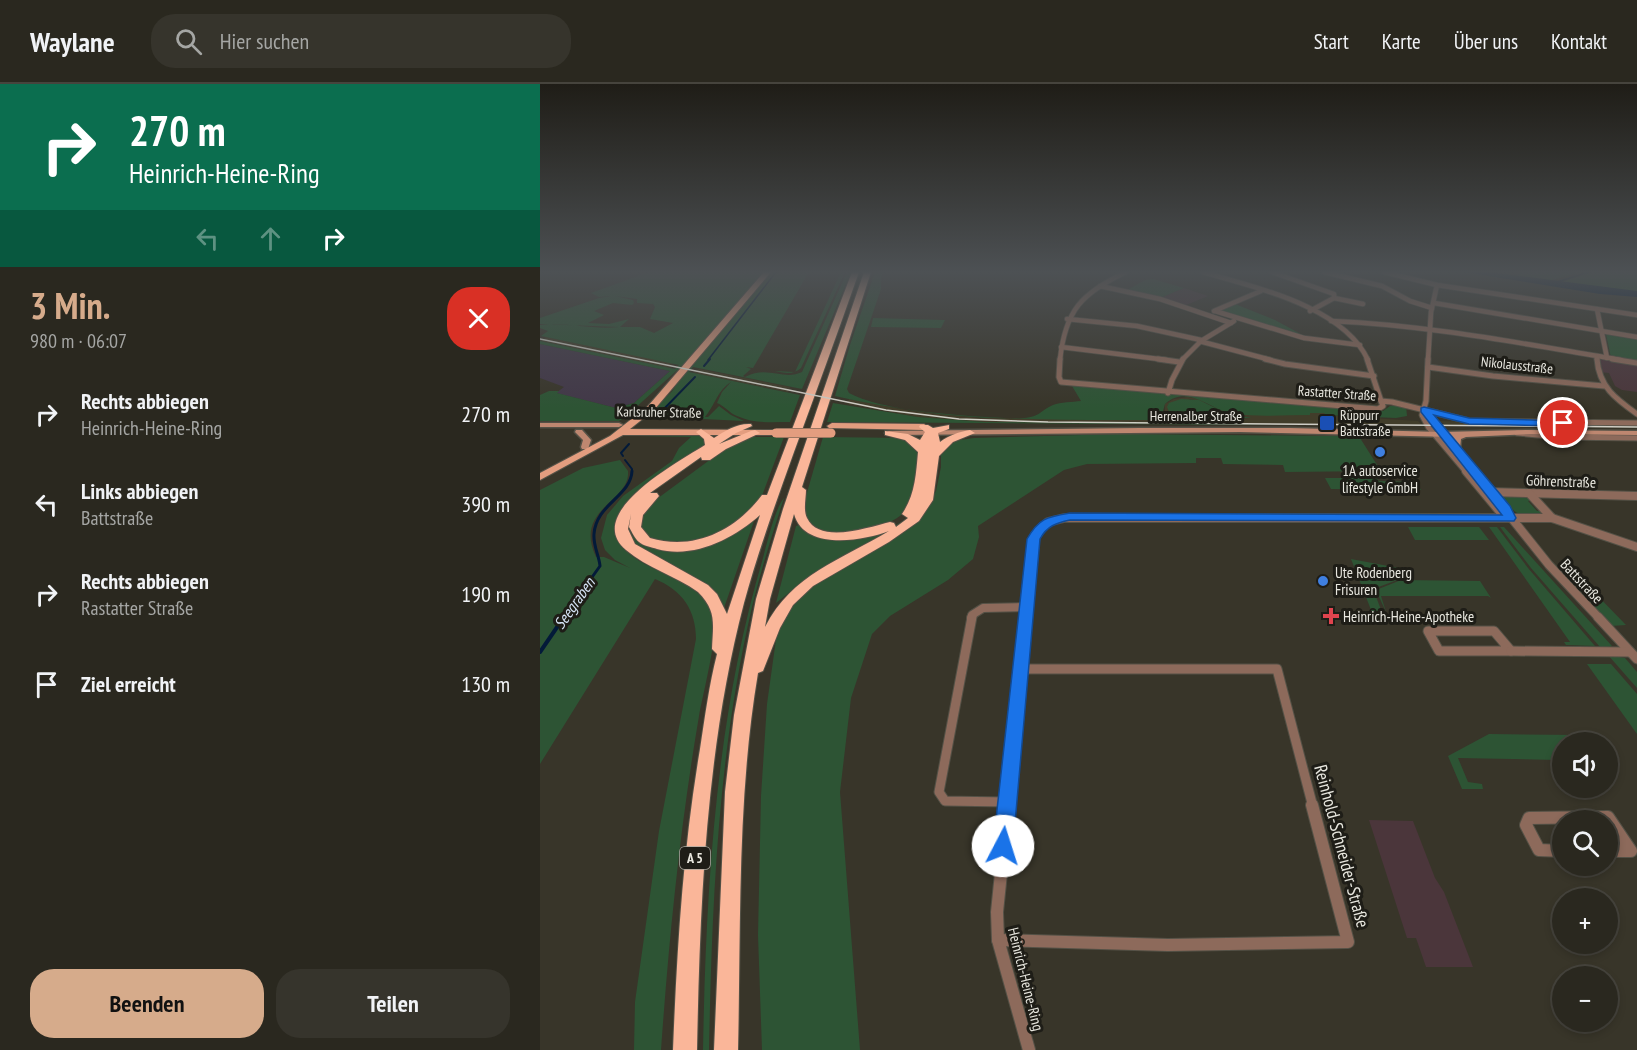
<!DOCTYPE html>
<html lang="de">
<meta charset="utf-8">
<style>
body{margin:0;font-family:"PT Sans Narrow",sans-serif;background:#36342c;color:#f1f3f6;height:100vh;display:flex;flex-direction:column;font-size:22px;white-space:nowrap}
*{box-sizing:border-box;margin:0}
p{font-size:20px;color:#a5a6a4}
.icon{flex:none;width:33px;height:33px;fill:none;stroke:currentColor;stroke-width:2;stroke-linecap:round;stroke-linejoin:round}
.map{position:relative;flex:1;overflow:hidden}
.sheet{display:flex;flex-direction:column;background:#2a281f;width:540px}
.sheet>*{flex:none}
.guide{background:#0b6e4f;color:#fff;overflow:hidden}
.fabs{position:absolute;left:1012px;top:648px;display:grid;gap:12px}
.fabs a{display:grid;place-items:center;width:66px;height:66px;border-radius:50%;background:#2a281f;box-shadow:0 3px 9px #0003,0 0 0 2px #46443d;font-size:30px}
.pin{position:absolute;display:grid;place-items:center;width:51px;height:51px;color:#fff;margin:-26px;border:3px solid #fff;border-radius:50%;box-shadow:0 2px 6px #0007}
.me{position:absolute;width:66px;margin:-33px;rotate:5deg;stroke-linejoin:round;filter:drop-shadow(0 0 4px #0008)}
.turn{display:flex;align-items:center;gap:21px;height:126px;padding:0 30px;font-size:27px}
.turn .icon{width:78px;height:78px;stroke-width:2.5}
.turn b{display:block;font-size:42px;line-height:51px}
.lanes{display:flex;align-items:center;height:57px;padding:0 30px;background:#0003;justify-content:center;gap:30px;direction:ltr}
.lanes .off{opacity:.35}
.round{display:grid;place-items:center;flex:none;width:63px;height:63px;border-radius:24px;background:#36342c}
.summary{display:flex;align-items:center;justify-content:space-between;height:102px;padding:0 30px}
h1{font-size:36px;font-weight:700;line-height:45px;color:#d6ab8b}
.cta{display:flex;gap:12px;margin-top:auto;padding:12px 30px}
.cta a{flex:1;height:69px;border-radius:24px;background:#d6ab8b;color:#111;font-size:24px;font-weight:700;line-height:69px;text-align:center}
.cta a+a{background:#36342c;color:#f1f3f6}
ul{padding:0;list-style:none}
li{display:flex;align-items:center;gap:18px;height:90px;padding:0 30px}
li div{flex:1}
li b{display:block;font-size:22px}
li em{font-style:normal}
header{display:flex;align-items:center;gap:36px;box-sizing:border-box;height:84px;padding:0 30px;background:#2a281f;border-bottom:2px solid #46443d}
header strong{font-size:28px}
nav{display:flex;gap:33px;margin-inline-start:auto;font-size:21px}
.search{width:420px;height:54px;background:#36342c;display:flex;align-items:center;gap:15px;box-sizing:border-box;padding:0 21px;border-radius:24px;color:#a5a6a4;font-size:22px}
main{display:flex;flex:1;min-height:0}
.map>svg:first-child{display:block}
</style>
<header>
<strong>Waylane</strong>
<div class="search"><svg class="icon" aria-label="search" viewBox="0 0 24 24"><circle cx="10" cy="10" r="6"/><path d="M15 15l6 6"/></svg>Hier suchen</div>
<nav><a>Start</a><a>Karte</a><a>Über uns</a><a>Kontakt</a></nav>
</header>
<main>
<section class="sheet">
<div class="guide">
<div class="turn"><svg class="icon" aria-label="right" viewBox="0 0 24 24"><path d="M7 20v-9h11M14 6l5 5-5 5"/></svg><div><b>270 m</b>Heinrich-Heine-Ring</div></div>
<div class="lanes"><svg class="icon off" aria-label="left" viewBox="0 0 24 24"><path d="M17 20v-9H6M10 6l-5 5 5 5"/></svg><svg class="icon off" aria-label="ahead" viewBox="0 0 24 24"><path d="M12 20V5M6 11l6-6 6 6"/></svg><svg class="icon" aria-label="right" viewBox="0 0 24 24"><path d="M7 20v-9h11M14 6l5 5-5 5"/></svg></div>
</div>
<div class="summary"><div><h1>3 Min.</h1><p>980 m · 06:07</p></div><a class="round" style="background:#d93025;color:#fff"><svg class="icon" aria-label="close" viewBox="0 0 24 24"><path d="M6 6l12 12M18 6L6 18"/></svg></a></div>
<ul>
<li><svg class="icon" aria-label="right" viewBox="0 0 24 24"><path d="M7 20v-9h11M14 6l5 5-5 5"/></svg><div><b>Rechts abbiegen</b><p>Heinrich-Heine-Ring</p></div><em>270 m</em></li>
<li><svg class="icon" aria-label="left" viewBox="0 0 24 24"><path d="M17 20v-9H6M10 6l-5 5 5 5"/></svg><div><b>Links abbiegen</b><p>Battstraße</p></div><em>390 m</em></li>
<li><svg class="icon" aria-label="right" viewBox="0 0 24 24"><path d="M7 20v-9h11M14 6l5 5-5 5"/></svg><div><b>Rechts abbiegen</b><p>Rastatter Straße</p></div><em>190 m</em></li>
<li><svg class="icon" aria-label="arrive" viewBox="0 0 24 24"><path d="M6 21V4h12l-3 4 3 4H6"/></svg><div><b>Ziel erreicht</b></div><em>130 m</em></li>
</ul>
<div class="cta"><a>Beenden</a><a>Teilen</a></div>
</section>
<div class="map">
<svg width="1097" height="966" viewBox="0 0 1097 966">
<rect width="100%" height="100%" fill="#383529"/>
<g fill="#413d2a" fill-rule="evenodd">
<polygon points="6,253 133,279 128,284 0,257"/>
<polygon points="159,285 250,303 248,308 154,289"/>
<path d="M648,313l16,3 32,15h73l1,-2h15l1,2 92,6 4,4 -426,-2 -78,-6 -71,-13 2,-5 62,12 68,7 196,2 -10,-8v-8l9,-5zM650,315l17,4 21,11 23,4 -64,2 -11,-2 -8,-7z"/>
<polygon points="899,337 1097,341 1097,344 906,341"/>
</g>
<polygon fill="#423848" points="0,260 39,268 130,287 94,319 76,324 16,309 24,303 0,294"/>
<g fill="#4b363b">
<polygon points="644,204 668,212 646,221 620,214"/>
<polygon points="1060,274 1097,281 1097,308 1082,306 1075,302 1069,289 1060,288"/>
<polygon points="829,736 873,737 895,794 904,808 933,883 886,883 876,854 867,854"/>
</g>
<g fill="#2d5434" fill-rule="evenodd">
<path d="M109,188h117l-82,92 -60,54 -5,3h-79v-26l9,-4h10l-2,2 59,15 18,-5 36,-32 -130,-27v-3l135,28 4,-4 -138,-29 7,-5 -8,-3v-3c28,-3 51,5 79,2l-79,-3v-6l59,-20 12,-2 -12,1 -8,-4zM75,212l22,3v4l16,1 2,3 -5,12 23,4 -19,10 -14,-6h-20l9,-8 -20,5 -21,-1 16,-8 -10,-4 19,-8 19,2 2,-2 -1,-3z"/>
<path d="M232,188h37l-56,96 -7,-1 5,2 -8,7 2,1c22,-12 39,4 57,-5l45,-100h4l-49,117 -109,-22 -4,5 111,23 -10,27c-18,0 -36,2 -53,-6 -8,-3 -12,-10 -20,-13l5,-11 9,-10c-14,9 -16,23 -26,35h3l11,-11 12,9 13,6 -83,-4 -13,2c2,-15 24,-21 28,-35z"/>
<path d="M301,188h4l-44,96c-7,7 -17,5 -26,3l20,1z"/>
<path d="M335,188h9l-3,6v11l-34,100 2,4c34,19 135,27 175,25 16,-1 17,-8 29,-13 8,-3 19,-3 28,-4l-9,-15 311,25 7,-5h16l1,10 -11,2 -70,-3 -2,-2h-14v2c-25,0 -51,2 -76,-1 -23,-3 -46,-31 -69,-10l-2,7 14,9c-115,0 -229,3 -342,-24l15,-51z"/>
<polygon points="981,188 1041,188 1012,196 977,192"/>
<polygon points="1053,188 1097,188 1097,208 1058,206 1019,199"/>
<polygon points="613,195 644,204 620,214 587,206 605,196"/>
<polygon points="695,220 735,236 768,254 679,227"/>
<polygon points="333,234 405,236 401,244 331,243"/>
<polygon points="1066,250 1097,255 1097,278 1071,274"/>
<polygon points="641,315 659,316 688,330 712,334 639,334 629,328 627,323 629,319"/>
<polygon points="293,319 378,333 445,338 745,341 287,338"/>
<polygon points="581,350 799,352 820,354 841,387 745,388 743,381 683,380 681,374 656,374 656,379 547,380 524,386 438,442 439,453 433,475 408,496 350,532 332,550 311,614 300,708 320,966 222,966 218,851 221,712 227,620 238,541 264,506 383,430 396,407 401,383 401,366 413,357 434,354"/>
<path d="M156,351l9,3 1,8 -67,47 -22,44c15,37 78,34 97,77 6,13 -12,84 -15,102 -19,111 -30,222 -38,334h-27l1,-48 24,-171 37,-192c0,-29 -14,-49 -41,-60l-115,185v-274l43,-22 37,-8 8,11c3,31 -55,37 -32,86h8l26,11 -15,-8 -10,-10 -4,-12 6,-23 16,-19 49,-35 7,-13 12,-11 -52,-1z"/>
<polygon points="211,353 244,353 220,417 185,448 153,457 132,459 109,454 100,443 102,431 110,420 194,358"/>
<path d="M283,353l83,1 14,12c-3,18 -2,44 -13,59 -16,22 -80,34 -99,12 -4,-6 -4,-12 -4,-18z"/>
<polygon points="182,358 106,412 92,428 89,439 92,451 99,457 120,464 195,449 214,437 184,524 178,513 95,462 88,452 87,433 109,407"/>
<polygon points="785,394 837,394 839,397 876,398 881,406 791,405"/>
<path d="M963,411h22l8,5 -5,1 9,10h6l2,3c-22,8 -31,-1 -44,-17z"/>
<path d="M244,414c-12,37 -23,72 -32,109 -34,145 -40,295 -43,443h-6c3,-165 13,-334 60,-492 4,-15 12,-50 21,-60z"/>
<polygon points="369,433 356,443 264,497 236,519 256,442 259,441 277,452 353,443"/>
<polygon points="868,443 939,443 949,456 875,456"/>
<polygon points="949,443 957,443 988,484 1055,562 1026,561 1024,558 1030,558"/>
<polygon points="960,443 964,443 1072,562 1066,564 1060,563 991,484"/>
<polygon points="811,475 859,484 863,494 833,505 845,536 835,536"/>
<polygon points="861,496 940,497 951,514 948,512 841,512 846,528 836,506"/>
<polygon points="1037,505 1051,505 1086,541 1071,542"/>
<polygon points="1068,571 1085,574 1097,588 1097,604"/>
<polygon points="1047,580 1071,580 1097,610 1097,650"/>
<polygon points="949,650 1039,651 1043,658 1023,658 1023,675 1018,676 918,674 928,698 942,700 943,705 922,705 908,672"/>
</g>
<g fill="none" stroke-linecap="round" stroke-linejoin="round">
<g stroke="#031a39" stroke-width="1.5">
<polyline points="1017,198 1049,188"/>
<polyline points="168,276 236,188"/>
</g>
<g stroke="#031a39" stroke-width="2">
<polyline points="164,282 170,275"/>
<polyline points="119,330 155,293"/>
<polyline points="83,372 81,369 89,360"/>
<polyline points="85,376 92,385 92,389"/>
</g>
<path stroke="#031a39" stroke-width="3" d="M23,534l37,-52c-1,-11 -7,-20 -6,-32 2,-30 37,-38 38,-63"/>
<polyline stroke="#031a39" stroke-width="4" points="0,568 24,533"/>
<polygon fill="#031a39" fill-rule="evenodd" points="924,188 948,188 1097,207 1097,213 1060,210"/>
<g stroke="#545146" stroke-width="6">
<g id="street-far4">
<path d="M663,188c53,16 140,34 165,88"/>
<polyline points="732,188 794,210 794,214 770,227"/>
<polyline points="784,188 842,202 870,217 892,224"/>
<polyline points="844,188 897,201 1097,231"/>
<polyline points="560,202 620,215 691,239"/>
<polyline points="794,214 823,220"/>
<polyline points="894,219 1097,253"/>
<polyline points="1057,225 1067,274"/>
<polyline points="674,227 721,207"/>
<polyline points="675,227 764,254 820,261"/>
<polyline points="527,235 597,242 661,256"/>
<path d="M791,237c98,4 193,23 290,39"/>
<polyline points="659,257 731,276"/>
<polyline points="521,263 627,276"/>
<polyline points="1057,272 1057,276"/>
<path d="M520,276c5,-50 22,-67 66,-88"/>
<polyline points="642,276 661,257 694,237"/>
<polyline points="888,276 891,228 897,201"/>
</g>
</g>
<g stroke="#545146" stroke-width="7">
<g id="street-far3">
<polyline points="520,275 519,293 521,298 838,325 843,322 841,317 852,318 929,337 1097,339"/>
<polyline points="618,275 639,278"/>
<polyline points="725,275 745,280 834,292"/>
<polyline points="827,275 841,317"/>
<polyline points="888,275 886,317 882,331 889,344 927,389"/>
<path d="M1057,275c2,28 19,40 40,55"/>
<polyline points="1072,275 1097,279"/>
<polyline points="888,283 953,292 1064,302"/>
<polyline points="628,309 632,296 643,275"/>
<polyline points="885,327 935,389"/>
<polyline points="977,349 1019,353 1097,354"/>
</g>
</g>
<g stroke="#545146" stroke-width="10">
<g id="street-far2">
<polyline points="926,387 960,428 969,434"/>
<polyline points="934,387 1009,481 1059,534"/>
<polyline points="949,408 1097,412"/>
<polyline points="989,409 1012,434"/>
<polyline points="431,534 432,531 443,524 487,523"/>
<polyline points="486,534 496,450 508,438 524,434 1012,434 1097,463"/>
</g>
</g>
<g stroke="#545146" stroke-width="11">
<g id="street-far1">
<polyline points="432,533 399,708 405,717 467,718"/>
<polyline points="1058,533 1097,575"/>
<polygon points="888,547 954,547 971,567 899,567"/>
<polyline points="971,567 1090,568"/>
<polyline points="481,585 737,585 773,723"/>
<polyline points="467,723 486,533"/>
</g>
</g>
<g stroke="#545146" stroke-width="14">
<g id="street">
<polyline points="468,721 457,828 458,856 489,966"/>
<polyline points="1023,767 999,766 986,741 989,734 1068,733 1091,767 1068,767"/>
<polyline points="458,856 628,861 808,858 772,721"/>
</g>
</g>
<g stroke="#545146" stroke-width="3">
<g id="secondary">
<polygon points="0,339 79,339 83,341 79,343 0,343"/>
<polygon points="600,344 750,344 901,348 986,346 1097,347 1097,351 990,350 926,353 921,355 920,365 916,368 912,365 913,353 700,348 349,351 345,349 349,347"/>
<polygon points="36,346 42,346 51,356 48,365 42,365 41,363 43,356 35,348"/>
</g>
</g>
<g stroke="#545146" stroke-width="2">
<g id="primary">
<polygon points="224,188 231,188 114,326 90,345 236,346 241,349 239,351 83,351 0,396 0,389 70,352 108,322"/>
<polygon points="292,339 384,340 389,343 384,346 289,344 287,342"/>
</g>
</g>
<g stroke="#545146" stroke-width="2">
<g id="highway">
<path d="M312,188h7c-21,60 -43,120 -65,180 -18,50 -36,100 -50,151 -38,145 -44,298 -47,447h-24c4,-101 10,-201 27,-301 5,-32 9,-64 17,-95l-5,-5c1,-25 5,-38 -14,-57 -22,-16 -51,-24 -72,-42 -44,-37 54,-89 79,-105l-1,-6 -8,-7 5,-3 13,9c11,-7 23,-15 37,-14l1,2 -16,7 -17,11 32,-13 4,-1 5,3 -34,16 -16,11h-8l-1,-3 -51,36h7l2,3 -16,19 -2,12 9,11c44,13 85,-7 112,-43h5zM91,430l-2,13c3,5 6,12 10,15 4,4 13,5 18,7 37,10 76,-10 103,-34l-33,99 -10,-20 -9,-9 -73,-41 -7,-15z"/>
<path d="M324,188h7l-69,215 4,3c0,8 -3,20 1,28 13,27 62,9 83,4l4,1 2,4 12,-9 -6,-4c13,-19 14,-39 16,-62l-13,-12 -20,-5v-4l23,3 12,6 5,-8 -6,-5 1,-2h8l5,3 16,-3v4l-11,4 2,9c9,-7 19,-10 30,-12l5,3 -22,9 -14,14 -6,44 -14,21 -30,21 -76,44 -20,19 -13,23 -17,43 -5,2c-21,124 -17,251 -20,377h-24l11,-258 9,-77 22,-116 27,-90zM254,430c10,37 69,27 95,17 -48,29 -97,43 -124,96l5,-28z"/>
</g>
</g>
<use href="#street-far4" stroke="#8d6a5b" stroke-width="4.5"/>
<use href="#street-far3" stroke="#8d6a5b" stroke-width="5"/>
<use href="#street-far2" stroke="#8d6a5b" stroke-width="8"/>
<use href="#street-far1" stroke="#8d6a5b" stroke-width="9"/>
<use href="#street" stroke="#8d6a5b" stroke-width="12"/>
<use href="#secondary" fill="#be8770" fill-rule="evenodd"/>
<use href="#primary" fill="#e39d7f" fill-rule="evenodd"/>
<use href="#highway" fill="#fab699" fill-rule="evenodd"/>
<polyline stroke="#cfcdc5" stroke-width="1.5" points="0,255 346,326 419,335 508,338 1097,343"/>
<g stroke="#545146" stroke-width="10" stroke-linecap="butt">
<polyline id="primary-bridge" points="236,349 291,349"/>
</g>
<use href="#primary-bridge" stroke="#e39d7f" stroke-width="9"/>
</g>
<linearGradient id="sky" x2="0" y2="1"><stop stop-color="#1f1d17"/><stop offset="0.58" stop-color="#4d5154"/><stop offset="1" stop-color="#4d5154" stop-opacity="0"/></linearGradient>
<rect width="1097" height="324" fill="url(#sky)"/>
<path fill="#1a73e8" stroke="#114b97" stroke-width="1.5" d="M884,323l45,11 97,3 2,2 -5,3 -94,-2 -35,-9 76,91 6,12 -2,3 -444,-1c-14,3 -23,6 -30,19l-27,307 -3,7 -7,3 -7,-3 -3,-7 34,-307c12,-21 20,-22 43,-26l432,2 -81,-103v-4z"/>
<rect fill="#1a4fb4" stroke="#1e1d17" stroke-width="2" x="779" y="331" width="16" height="16" rx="3"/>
<g fill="#3f7fe0" stroke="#1e1d17" stroke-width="2">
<circle cx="840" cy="368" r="6"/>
<circle cx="783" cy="497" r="6"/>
</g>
<path fill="#e0444e" stroke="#1e1d17" stroke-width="2" d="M788 523h6v6h6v6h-6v6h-6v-6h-6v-6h6z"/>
<g text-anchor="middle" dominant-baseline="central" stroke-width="6" stroke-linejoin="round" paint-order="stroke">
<g font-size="14" fill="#e8e7df" stroke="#1e1d17">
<text transform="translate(977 281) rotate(6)">Nikolausstraße</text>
<text transform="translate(797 309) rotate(4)">Rastatter Straße</text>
<text transform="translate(119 328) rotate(1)">Karlsruher Straße</text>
<text x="656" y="332">Herrenalber Straße</text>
</g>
<g font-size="14" fill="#e8e7df" stroke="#1e1d17" text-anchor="start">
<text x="800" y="331">Rüppurr<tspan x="800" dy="16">Battstraße</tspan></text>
</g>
<rect fill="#1e1d17" stroke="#abaaa3" stroke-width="1.5" x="140" y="763" width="30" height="22" rx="4.5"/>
<g font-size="14" font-weight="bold" fill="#e8e7df">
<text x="155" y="774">A 5</text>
</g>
<g font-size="15" fill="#e8e7df" stroke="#1e1d17" text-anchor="start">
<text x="840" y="386" text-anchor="middle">1A autoservice<tspan x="840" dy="17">lifestyle GmbH</tspan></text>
<text x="795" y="488">Ute Rodenberg<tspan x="795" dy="17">Frisuren</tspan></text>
<text x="803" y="532">Heinrich-Heine-Apotheke</text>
</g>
<g font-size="15" fill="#e8e7df" stroke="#1e1d17">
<text transform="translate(1021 397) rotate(2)">Göhrenstraße</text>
<text transform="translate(1042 497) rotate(47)">Battstraße</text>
<text transform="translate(486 895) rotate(76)">Heinrich-Heine-Ring</text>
</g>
<g font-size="16" font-style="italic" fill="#d7e5f7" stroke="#1e1d17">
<text transform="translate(34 519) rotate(-55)">Seegraben</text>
</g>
<g font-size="18" fill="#e8e7df" stroke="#1e1d17">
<text transform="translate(802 762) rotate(75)">Reinhold-Schneider-Straße</text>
</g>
</g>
</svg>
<div class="fabs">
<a><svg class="icon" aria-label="sound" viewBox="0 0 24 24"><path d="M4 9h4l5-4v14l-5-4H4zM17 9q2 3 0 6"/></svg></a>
<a><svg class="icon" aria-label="search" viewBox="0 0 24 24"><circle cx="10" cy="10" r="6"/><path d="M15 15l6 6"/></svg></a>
<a>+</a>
<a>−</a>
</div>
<div class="pin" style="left:1023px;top:339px;background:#d93025"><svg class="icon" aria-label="arrive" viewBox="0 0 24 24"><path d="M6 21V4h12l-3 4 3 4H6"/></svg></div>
<svg class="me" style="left:463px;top:762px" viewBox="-20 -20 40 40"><circle r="19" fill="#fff"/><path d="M0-13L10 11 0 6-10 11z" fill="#1a73e8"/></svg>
</div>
</main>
